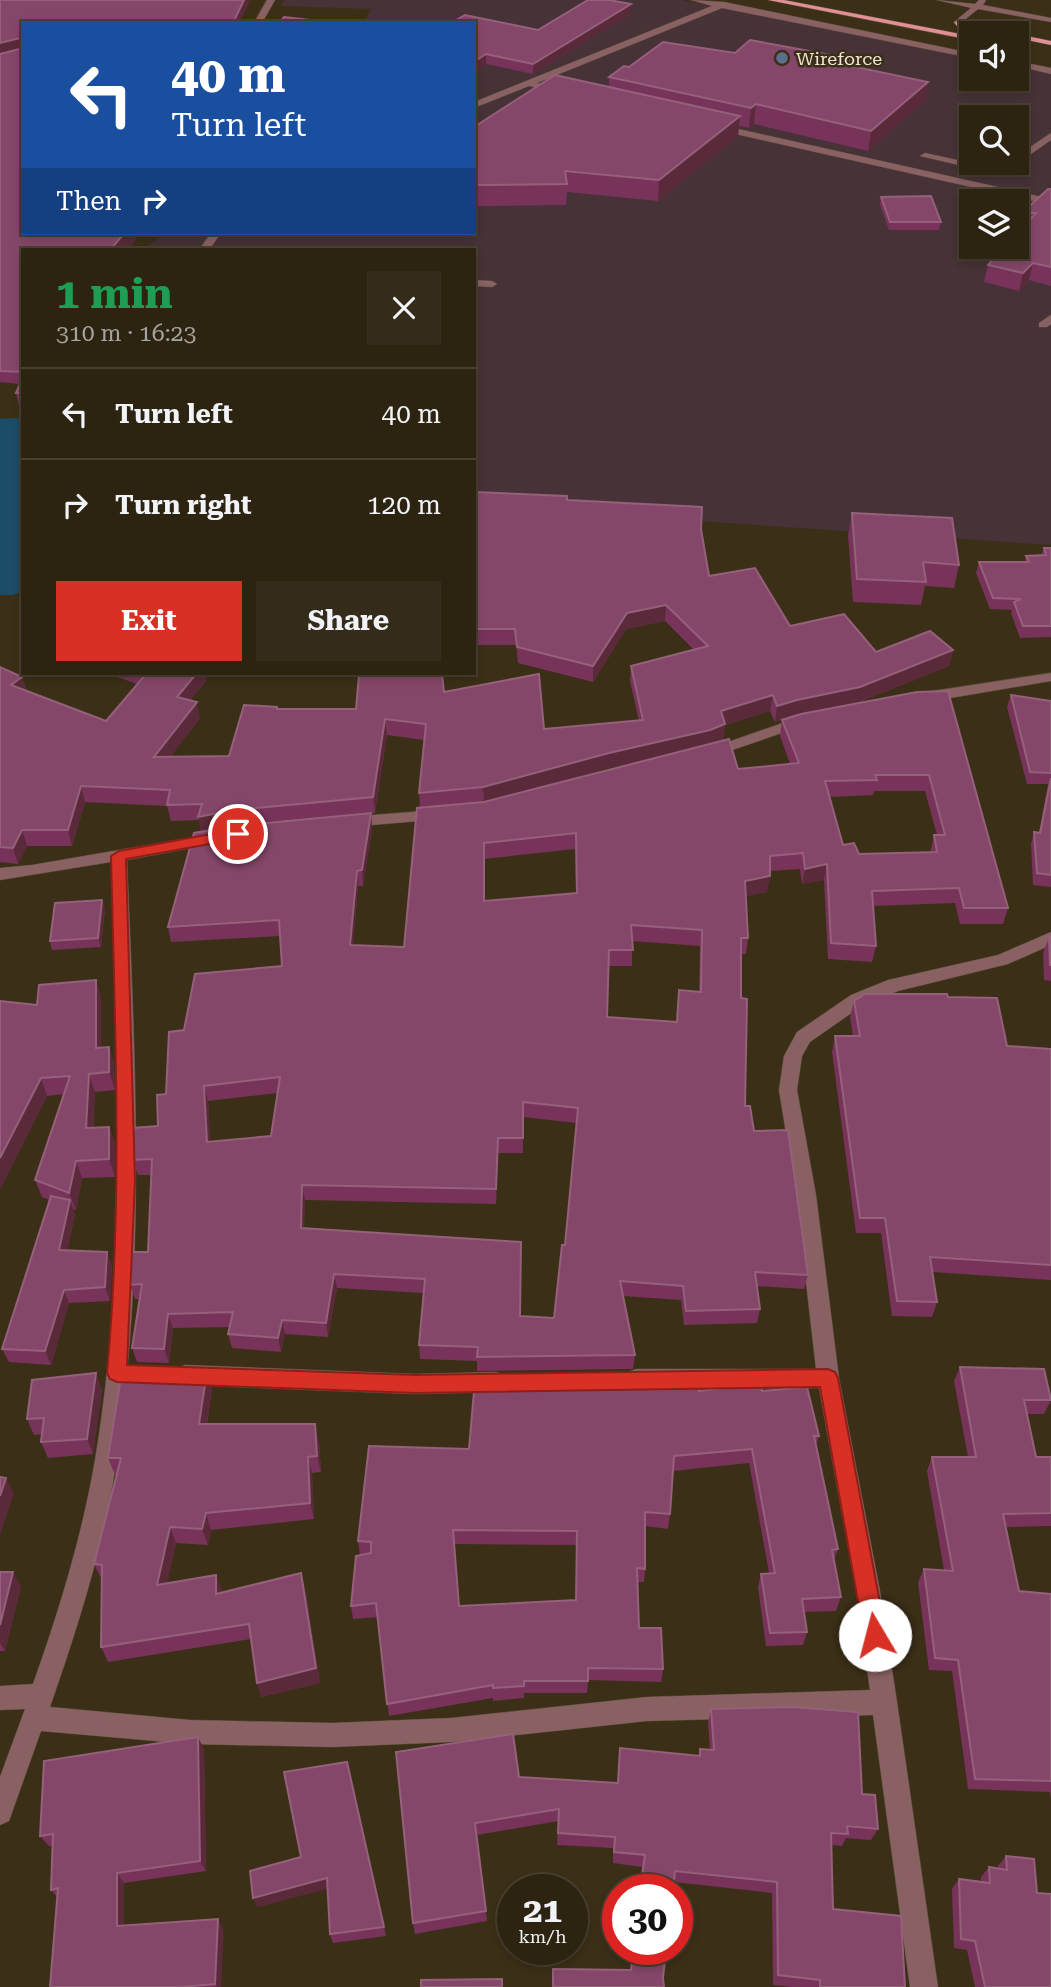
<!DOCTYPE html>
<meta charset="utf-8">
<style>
body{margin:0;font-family:"Roboto Serif",serif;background:#342b1a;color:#f1f3f6;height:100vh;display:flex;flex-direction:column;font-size:26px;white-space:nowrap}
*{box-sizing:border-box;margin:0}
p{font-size:23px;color:#a6a49f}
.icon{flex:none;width:38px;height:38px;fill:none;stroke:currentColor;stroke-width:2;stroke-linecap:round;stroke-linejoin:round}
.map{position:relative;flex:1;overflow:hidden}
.side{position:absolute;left:21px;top:248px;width:455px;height:427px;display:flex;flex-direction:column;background:#2c2311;border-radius:0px;box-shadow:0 4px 10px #0003,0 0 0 2px #484031}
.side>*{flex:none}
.hud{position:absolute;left:21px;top:21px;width:455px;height:214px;border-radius:0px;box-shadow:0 4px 10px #0003,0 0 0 2px #484031;background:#1a4fa0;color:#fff;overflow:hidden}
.controls{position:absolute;left:959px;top:21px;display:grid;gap:14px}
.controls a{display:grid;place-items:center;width:70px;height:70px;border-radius:0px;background:#2c2311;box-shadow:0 4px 10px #0003,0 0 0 2px #484031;font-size:35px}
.speed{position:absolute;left:497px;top:1874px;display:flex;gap:14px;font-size:35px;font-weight:700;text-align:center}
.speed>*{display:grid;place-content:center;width:91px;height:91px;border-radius:50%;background:#2c2311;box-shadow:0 4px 10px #0003,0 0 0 2px #484031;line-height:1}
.speed small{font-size:18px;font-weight:400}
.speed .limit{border:10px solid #d22;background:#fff;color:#111}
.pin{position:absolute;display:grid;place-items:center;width:60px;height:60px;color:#fff;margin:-30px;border:4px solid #fff;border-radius:50%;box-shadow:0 2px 7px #0007}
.me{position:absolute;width:77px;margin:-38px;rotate:352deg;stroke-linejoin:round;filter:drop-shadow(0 0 5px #0008)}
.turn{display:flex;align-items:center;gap:24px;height:147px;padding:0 35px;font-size:32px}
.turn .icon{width:91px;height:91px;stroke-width:2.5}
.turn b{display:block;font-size:49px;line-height:60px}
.then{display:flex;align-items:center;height:66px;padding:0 35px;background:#0003;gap:14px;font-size:26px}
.round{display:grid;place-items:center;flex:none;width:74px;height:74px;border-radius:0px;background:#342b1a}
.summary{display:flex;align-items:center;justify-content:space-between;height:119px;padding:0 35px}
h1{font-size:42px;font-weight:700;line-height:52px;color:#1e9e55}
.primary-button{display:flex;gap:14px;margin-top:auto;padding:14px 35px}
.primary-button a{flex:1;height:80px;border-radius:0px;background:#d93025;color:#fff;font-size:28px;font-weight:700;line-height:80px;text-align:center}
.primary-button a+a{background:#342b1a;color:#f1f3f6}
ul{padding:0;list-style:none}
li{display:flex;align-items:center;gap:21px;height:91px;padding:0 35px;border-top:2px solid #484031}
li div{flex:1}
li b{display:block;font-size:26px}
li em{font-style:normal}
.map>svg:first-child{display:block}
</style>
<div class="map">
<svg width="1051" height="1987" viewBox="0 0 1051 1987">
<rect width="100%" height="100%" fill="#3b2f17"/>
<path fill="#463237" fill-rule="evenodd" d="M284,0h398l289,54v25h46v-17l34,7v476l-577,-39v-256h-331l23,-17h308v-156l4,-2 -4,-1v-51h-110l7,-14 -90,-3zM971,117h46v46h-46zM971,201h46v46h-46z"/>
<polygon fill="#1c4d68" points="17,418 23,419 23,591 13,595 0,595 0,419"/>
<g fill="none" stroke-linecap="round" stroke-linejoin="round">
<g stroke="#584c36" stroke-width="1">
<g id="minor">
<polygon points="267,0 275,0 262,23 254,23"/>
<polygon points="691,0 724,2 971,53 971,58 722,8 537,83 562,89 562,93 529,86 474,108 474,102 712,6"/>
<polygon points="937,0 975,4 979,0 986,0 983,5 1051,18 1051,22 978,9 957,26 954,22 971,8"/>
<polygon points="1017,61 1051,68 1051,74 1017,66"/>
<polygon points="716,124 1051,199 1051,205 713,129 713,125"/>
<polygon points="1051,133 1051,140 1008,170 976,169 920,156 925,153 971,163 1017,163 1017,156"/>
<polygon points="211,233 221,233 209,250 199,250"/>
<polygon points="474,280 492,281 497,284 492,287 474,286"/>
<polygon points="1051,315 1051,324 1047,327 1039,327 1039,323"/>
<polygon points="1051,673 1051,681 927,702 920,697 927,692"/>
<polygon points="803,716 808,718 810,721 808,724 715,756 705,756 702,753 705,750"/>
<polygon points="438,810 446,815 444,819 347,827 339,822 347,817"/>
<path d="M212,834l6,1 2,4 -2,4 -91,17c8,199 19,399 -10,597 -12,86 -39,169 -67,250l140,13 142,3 119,-5 196,-21 223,-7 -14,-99 -37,-203 -183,1 -8,-3 -3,-7 3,-7 8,-3h180l-20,-174 -17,-105 5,-34 13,-24 54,-37 37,-15 110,-25 53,-23v13l-43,19 -110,27 -35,14 -53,37 -8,14 -5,34 19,105 23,183 41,213 17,111 41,285h-28l-37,-272 -226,6 -196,21 -119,5 -142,-3 -149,-13 -32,90 -9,4v-48l25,-68 -25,1v-24l33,-2c26,-73 49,-148 62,-224 33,-197 22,-399 16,-598l-111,18v-12l32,-3z"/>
<polygon points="185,1365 415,1374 496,1372 504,1375 507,1382 504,1389 496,1392 415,1394 185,1385 178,1382 174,1375 178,1368"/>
</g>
</g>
<g stroke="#584c36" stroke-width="1">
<g id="major">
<polygon points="768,0 784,0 971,36 971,40"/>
<polygon points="954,22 1003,31 1007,33 992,33 957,26"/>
<polygon points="1017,34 1051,41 1051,45 1017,38"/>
</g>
</g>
<use href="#minor" fill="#896163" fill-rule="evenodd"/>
<use href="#major" fill="#e19095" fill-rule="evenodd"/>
</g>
<g fill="#78335b" fill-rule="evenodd">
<polygon points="0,0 250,1 23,23 23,233 139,233 131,247 23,250 23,405 19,405 16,393 20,384 0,382 0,54 10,51 0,53"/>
<polygon points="630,14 533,74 486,64 474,23 538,30"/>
<polygon points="735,53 852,67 928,82 925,101 868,151 754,124 749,128 739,126 738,136 658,201 567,192 566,205 477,206 476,182 609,87 609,77 629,67"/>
<polygon points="1051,189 1051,286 1029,280 1019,291 984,282 988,265 1020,230 1019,230 1022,213"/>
<polygon points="881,197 941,222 939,230 889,230 880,205"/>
<path d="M474,492l93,8 134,29 8,47 81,50 86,26 77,-2 -4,16 -92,37 60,-11 91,216 -5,16h-43l-5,-21 -82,3 3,40 -4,16 -44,-3 -4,-79 -22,4 -2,-15 -30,2 -3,21 -21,4 2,42 -2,16h-5l4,152 63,169 -4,14 -47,-3 3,23 -3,14 -73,2 -3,-25 -58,-4 12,59 -2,14 -156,2v-10l-57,-2 -1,-14 4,-52 -86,-5 -9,49 -43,-3 -4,18 -49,-4 -4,-14 2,-7 -57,1 -4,35 -32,-1 -5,-14 7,-49h-4l-5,-14 18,-33 4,-77h-14l-5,-15 25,-34 8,-32 18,-64 98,-64 -2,-30 -109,6 -3,-15 33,-95 -2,-12 -28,1 -4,-15 -82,-4 -13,44h-45l-9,18 -18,-2v-195l22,10 4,13 80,31 31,-37 -28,-10h96l1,7 -16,19 10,18 -30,39 59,-1 48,-47h79l88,-17 100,37 95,-8 -9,-40 1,-15 63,-16 -29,-29 -39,8 -33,53 -75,-19 -2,-18h-42zM770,711l5,11 25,-8 -18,6 -2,16 10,28 -52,5 -15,-29 2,-15zM387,735l37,5 -5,53 1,15 -16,139 -51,-2 5,-59h5l9,-57 -1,-16h4zM663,756l-154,40 99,-28zM874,791h51l12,44h-3l-4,18 -71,1 -16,-9 -14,-48 44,-2zM575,849l1,44 -92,8v-42zM632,941l68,5 -1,46 -20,-2 -2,32 -70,-5 2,-51h23zM278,1093l-7,43 -61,6 -2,-41zM523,1117l53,6 -11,122 -11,73 -34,-2 -216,-88 1,-28 191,4 2,-51h25z"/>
<polygon points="852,513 959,565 954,588 925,586 921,605 853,602 848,535"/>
<polygon points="1044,548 1051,548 1051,637 1020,638 1011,613 1012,610 990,609 976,573 979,562 1025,562 1026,556 1041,555"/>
<polygon points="1011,695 1051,701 1051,887 1033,885 1031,844 1034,832 1039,833 1048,784 1027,784 1007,707"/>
<polygon points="102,900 105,909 101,947 52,950 50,941"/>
<polygon points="1049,937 1051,937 1051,981 1044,980 1043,953"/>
<polygon points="96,980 101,998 101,1047 109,1047 114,1064 115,1090 95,1092 93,1128 109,1127 115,1144 115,1177 82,1178 76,1210 73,1209 75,1214 67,1251 112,1265 110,1301 69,1303 51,1365 9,1362 2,1349 50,1200 42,1197 35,1180 64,1094 47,1096 0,1189 37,1005"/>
<polygon points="948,997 1007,1046 1051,1049 1051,1280 932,1272 937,1302 932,1317 892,1316 881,1233 856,1233 832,1052 835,1036 853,1036 850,1017 854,1001"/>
<polygon points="960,1367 1051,1400 1044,1414 1027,1414 1036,1457 1051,1457 1051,1526 1006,1527 1019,1591 1051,1594 1051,1799 1050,1792 968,1789 952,1671 929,1670 918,1582 924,1569 944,1570 927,1471 932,1457 968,1457 954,1381"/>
<polygon points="102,1389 93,1454 48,1458 41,1442 42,1434 34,1435 27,1419"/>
<polygon points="212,1389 207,1424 319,1441 321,1472 312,1473 314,1519 211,1530 208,1545 176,1543 167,1583 222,1591 222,1592 305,1588 320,1683 261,1697 251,1639 108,1662 101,1647 102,1580 94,1564 117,1475 115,1475 108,1458"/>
<path d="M699,1391h63l57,45 -3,10 22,103 -4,12 7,36 -5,14 -32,1 3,20 -4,13 -37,1 -8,-59 3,-13 8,-1 -20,-110 -76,8 -3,43 -2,15 -23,-3v43l-1,13h-7l2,46 24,41 -2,13 -73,-2 -1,13h-63v5l-31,3v-3l-104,18 -11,-99 -25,2 -2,-13 9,-51 -2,-14 111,-92zM454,1544l123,1 -1,55 -117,6z"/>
<polygon points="0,1572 21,1586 5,1651 0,1651"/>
<polygon points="711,1709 862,1794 878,1829 871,1840 846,1838 842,1846 832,1845 833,1909 905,1987 793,1987 773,1985 772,1893 674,1882 673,1890 640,1890 642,1867 613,1863 613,1848 557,1845 558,1821 477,1835 487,1921 415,1934 413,1923 396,1752 519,1777 617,1783 620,1748 698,1756 700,1749 710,1750 708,1722"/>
<polygon points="204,1749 206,1871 124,1883 124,1926 223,1929 221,1987 50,1987 57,1897 51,1890 52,1846 49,1846 40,1836"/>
<polygon points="347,1762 386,1936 333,1943 330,1934 328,1888 257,1907 301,1857"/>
<polygon points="1006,1856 1037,1893 1051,1987 975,1987 967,1950 954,1948 952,1889 959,1879 981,1882 981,1877 989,1867 998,1869 998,1866"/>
</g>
<g fill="#5a2a3a">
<polygon points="244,0 250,1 239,23 233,23"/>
<polygon points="631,4 630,14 533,74 533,64"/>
<polygon points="20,38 22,48 0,53 0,43"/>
<polygon points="486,54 486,64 474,72 474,62"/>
<polygon points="928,82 925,101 868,151 871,131"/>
<polygon points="756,104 754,124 749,128 751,108"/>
<polygon points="740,116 738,136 658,201 659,180"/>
<polygon points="475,161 476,182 474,183 474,162"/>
<polygon points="130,233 139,233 131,247 124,248 122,250 110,250 122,236"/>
<polygon points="1033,263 1029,280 1019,291 1023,273"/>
<polygon points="666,605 665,621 626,629 593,682 593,666 627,613"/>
<polygon points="953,650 949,666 857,703 794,715 775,722 777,706"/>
<polygon points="196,674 205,674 206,681 180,713 177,697"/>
<polygon points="22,677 26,693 11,685"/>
<polygon points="773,695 770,711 725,725 723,740 708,745 608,768 484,802 483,787"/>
<polygon points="197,702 200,718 158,773 154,757"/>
<polygon points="385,719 387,735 375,813 373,797"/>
<polygon points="81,786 85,802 72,846 68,830"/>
<polygon points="235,810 238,826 201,833 198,817"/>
<polygon points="371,813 372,829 363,886 362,870"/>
<polygon points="22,830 27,846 18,864 13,848"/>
<polygon points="827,864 824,880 802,884 805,869"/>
<polygon points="357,871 358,886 352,960 350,945"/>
<polygon points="770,876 767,892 743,897 745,881"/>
<polygon points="102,900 105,909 101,947 98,938"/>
<polygon points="96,980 101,998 101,1066 96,1048"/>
<polygon points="109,1047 114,1064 115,1090 109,1072"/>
<polygon points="89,1074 95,1092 91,1146 86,1128"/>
<polygon points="41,1078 47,1096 0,1189 0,1158"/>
<polygon points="204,1086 208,1101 211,1157 207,1142"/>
<polygon points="109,1127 115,1144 115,1177 109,1159"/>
<polygon points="498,1138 498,1153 496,1204 496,1189"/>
<polygon points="76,1161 82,1178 76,1210 69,1193"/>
<polygon points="302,1185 305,1200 303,1242 301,1228"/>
<polygon points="70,1200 75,1214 65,1264 59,1250"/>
<polygon points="107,1252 112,1265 110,1301 105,1287"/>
<polygon points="334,1274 337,1288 328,1337 326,1323"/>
<polygon points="64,1290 69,1303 51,1365 45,1351"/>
<polygon points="168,1314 173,1328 169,1363 164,1349"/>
<polygon points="282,1320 285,1334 281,1352 278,1338"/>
<polygon points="207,1371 212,1389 204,1441 199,1424"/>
<polygon points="96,1373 102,1389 93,1454 87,1439"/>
<polygon points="315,1424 319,1441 321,1472 317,1456"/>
<polygon points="308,1457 312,1473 314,1519 310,1503"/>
<polygon points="6,1478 14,1493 0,1535 0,1496"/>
<polygon points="206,1513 211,1530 208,1545 202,1529"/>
<polygon points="170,1527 176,1543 164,1600 157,1585"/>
<polygon points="13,1572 21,1586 5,1651 0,1643 0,1625"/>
<polygon points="301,1573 305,1588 320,1683 261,1697 257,1683"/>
<polygon points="216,1575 222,1591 222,1609 216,1594"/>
<polygon points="198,1737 204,1749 206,1871 200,1861"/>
<polygon points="117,1873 124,1883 124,1936 117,1926"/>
<polygon points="327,1878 331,1888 257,1907 253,1898"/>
<polygon points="218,1919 223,1929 221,1987 217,1987 215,1984"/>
</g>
<g fill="#854769" stroke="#95607a" stroke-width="2" fill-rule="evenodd">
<polygon points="0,0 244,0 233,23 23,23 23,40 20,38 0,43"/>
<polygon points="588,0 609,0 631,4 533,64 486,54 474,62 474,23 451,23 465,15 538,30"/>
<polygon points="284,17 336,23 279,23"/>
<polygon points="750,40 852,59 846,65 928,82 871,131 756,104 751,108 609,77 624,66 629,67 663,42 735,53"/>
<polygon points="23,48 23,233 130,233 129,236 122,236 110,250 23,250 23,372 0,371 0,54"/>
<polygon points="555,75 740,116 659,180 565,171 567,184 477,185 475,161 474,162 474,127"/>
<polygon points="1048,189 1051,189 1051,267 1033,263 1023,273 988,265 1005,247 1017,247 1017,234 1036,213 1022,213"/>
<polygon points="931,196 941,222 890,222 881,197"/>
<polygon points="23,377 23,393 16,393"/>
<polygon points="474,492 567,496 567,500 702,507 701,529 709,576 755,568 790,626 844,614 876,652 930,631 953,650 860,687 797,700 777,706 773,695 721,711 725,724 710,730 609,753 483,787 419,793 426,724 385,719 373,797 235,810 198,817 202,804 167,805 170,790 81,786 68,830 22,830 13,848 0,847 0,667 22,677 11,685 106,721 146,674 196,674 177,697 197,702 154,757 229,756 244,705 277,707 277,709 356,709 359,675 442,674 444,692 539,674 544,729 643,720 631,666 708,646 666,605 627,613 593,666 517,647 515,629 474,629"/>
<polygon points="852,513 952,518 959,565 923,562 926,582 857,579"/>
<polygon points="1044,548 1051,548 1051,626 1023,626 1014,602 1021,599 993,598 979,562 1029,562 1026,556 1046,555"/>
<path d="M948,691l60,217h-44l-5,-20 -87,3 4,55 -45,-3 -4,-79 -22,5 -2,-16 -33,3v20l-25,5 3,57h-7v60l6,1 -2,107h5l4,25 34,-1 20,145 -53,-3 5,37 -74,2 -3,-25 -63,-5 15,74 -158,2 1,-10 -59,-2 6,-66 -91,-5 -8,49 -44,-3 -4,18 -50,-4 5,-22 -65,2 -4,35 -32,-1 10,-64 -12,1 1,-33h17l4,-93 -19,1v-32l25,-2 -1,-31 9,-1 3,-62 15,-2 11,-56 87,-8 -3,-46 -111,7 26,-94 42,-7 135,-13 -9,57 -5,1 -7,74 54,2 13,-139 67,-6 245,-63 9,30 61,-6 -17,-43 19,-6 116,-22zM875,775h54l16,60h-11l3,17 -78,2 -5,-11 -11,2 -18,-64 52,-1zM576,833l1,60 -93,8v-58zM631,925l71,5 -1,62 -22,-2 -2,32 -70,-5 2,-67h24zM280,1077l-9,59 -64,6 -3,-56zM523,1102l55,6 -13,137h-3l-8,73 -34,-2 1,-74 -220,-14 1,-43 194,4 2,-51h25z"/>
<polygon points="1011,695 1051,701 1051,773 1030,772"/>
<polygon points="1051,778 1051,875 1037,873 1034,832 1040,833"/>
<polygon points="102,900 98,938 50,941 55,903"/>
<polygon points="1049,937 1051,937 1051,965 1050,965"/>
<polygon points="96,980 96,1048 109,1047 109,1072 89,1074 86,1128 109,1127 109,1159 76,1161 69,1193 35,1180 70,1076 41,1078 0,1158 0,1001 37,1005 39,985"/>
<polygon points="865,994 947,994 948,997 997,998 1007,1046 1051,1049 1051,1265 930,1257 937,1302 897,1301 885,1218 860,1218 835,1036 860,1036 854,1001"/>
<polygon points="51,1196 70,1200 59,1250 107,1252 105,1287 64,1290 45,1351 2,1349"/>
<polygon points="960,1367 1044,1369 1051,1400 1024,1400 1036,1457 1051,1457 1051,1513 1003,1514 1019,1591 1051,1594 1051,1781 975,1779 958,1660 935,1658 924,1569 953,1571 932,1457 976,1457"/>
<polygon points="122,1370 207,1371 199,1424 315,1424 317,1456 308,1457 310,1503 206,1513 202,1529 170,1527 157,1585 216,1575 216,1594 301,1573 316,1668 257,1683 249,1624 101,1647 102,1565 94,1564 121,1458 108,1458"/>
<polygon points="96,1373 87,1439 41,1442 44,1418 27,1419 32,1380"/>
<path d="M640,1378l59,4v9l61,-7 2,7 45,-4 12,49h-5l24,113 -6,1 9,47 -39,2 5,33 -37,1 -9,-59 14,-1 -23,-124 -78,7 -4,58 -25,-2v57l-8,-1 2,60h22l2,41 -75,-1v13h-64v5l-31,2v-3l-106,19 -11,-101 -25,3 5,-50 15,-3v-11l-13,-1 11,-95 100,3 6,-69zM453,1530l124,1 -1,69 -117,6z"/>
<polygon points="0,1477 6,1478 0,1496"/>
<polygon points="0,1572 13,1572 0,1625"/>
<polygon points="791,1707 858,1712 862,1794 875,1795 878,1829 847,1826 848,1834 831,1833 833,1909 901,1916 905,1987 820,1987 820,1980 778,1975 777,1882 675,1871 673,1890 640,1890 645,1855 614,1852 615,1837 558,1833 559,1809 475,1823 486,1911 413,1923 396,1752 513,1734 519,1777 618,1783 620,1748 700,1756 700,1749 714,1750 711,1709"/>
<polygon points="198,1737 200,1861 117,1873 117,1926 218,1919 215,1984 181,1987 50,1987 58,1888 51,1890 53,1834 40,1836 44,1761"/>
<polygon points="347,1762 384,1927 330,1934 327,1878 253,1898 250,1871 301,1857 284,1772"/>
<polygon points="1006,1856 1034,1859 1037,1893 1051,1894 1051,1987 985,1987 975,1941 961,1939 959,1879 990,1883 989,1867 1007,1870"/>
<polygon points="633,1950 666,1950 663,1978 664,1987 553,1987 553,1969 631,1970"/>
<polygon points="502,1979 502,1987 421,1987 421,1980"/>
</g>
<path fill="#d93025" stroke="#8d1f18" stroke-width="2" d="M238,829l8,5 -3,4 -117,21 9,321 -8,185 288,10 413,-6 7,3 3,6 48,257 -4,8 -7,3 -8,-3 -3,-8 -44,-248 -405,6 -298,-11 -7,-3 -3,-6c16,-172 8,-345 4,-517l8,-5z"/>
<circle fill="#5c6f8a" stroke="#3b2f17" stroke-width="2.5" cx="782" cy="58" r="7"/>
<g text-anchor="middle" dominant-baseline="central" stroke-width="5" stroke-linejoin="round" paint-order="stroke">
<g font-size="18" fill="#eee6d8" stroke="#3b2f17" text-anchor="start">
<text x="796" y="58">Wireforce</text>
</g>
</g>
</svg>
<div class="controls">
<a><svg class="icon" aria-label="sound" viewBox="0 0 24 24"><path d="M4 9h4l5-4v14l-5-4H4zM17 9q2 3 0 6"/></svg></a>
<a><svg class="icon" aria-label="search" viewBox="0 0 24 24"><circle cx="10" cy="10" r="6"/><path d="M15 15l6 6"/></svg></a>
<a><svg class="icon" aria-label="layers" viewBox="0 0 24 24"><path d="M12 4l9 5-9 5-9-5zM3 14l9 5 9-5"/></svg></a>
</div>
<div class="speed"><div>21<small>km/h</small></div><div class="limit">30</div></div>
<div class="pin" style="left:238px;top:834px;background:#d93025"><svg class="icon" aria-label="arrive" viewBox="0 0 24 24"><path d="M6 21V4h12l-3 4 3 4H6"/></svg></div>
<svg class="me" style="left:875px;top:1635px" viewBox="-20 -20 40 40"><circle r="19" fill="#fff"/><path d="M0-13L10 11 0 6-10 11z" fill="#d93025"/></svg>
<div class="hud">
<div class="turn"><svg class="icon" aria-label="left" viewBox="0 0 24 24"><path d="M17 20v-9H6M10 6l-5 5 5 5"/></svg><div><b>40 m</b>Turn left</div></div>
<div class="then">Then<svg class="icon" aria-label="right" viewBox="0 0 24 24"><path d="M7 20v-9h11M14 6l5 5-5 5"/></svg></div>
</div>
<section class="side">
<div class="summary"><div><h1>1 min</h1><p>310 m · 16:23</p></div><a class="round"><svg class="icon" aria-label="close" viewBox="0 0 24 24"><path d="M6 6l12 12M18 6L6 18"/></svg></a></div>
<ul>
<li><svg class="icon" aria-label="left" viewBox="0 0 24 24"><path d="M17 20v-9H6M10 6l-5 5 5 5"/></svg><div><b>Turn left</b></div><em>40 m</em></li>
<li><svg class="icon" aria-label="right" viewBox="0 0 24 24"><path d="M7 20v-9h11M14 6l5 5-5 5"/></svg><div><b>Turn right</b></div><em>120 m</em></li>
</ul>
<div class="primary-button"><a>Exit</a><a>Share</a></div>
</section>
</div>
